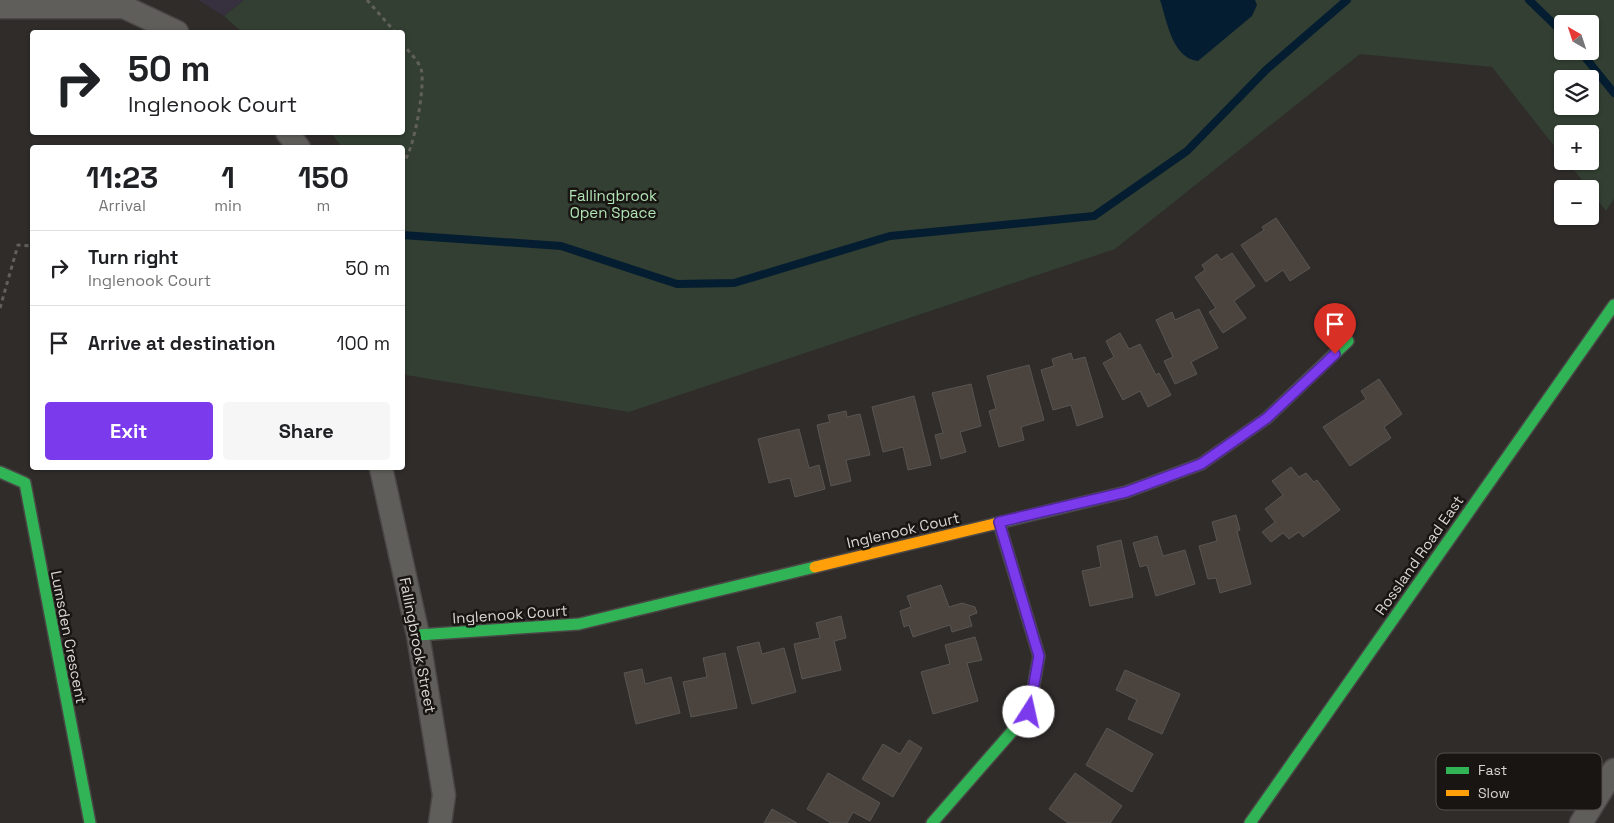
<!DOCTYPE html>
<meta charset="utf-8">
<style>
body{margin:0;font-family:"Space Grotesk",sans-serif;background:#f6f6f6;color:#202124;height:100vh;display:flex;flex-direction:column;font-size:19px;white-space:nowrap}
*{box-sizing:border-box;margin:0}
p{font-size:16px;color:#757577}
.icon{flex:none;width:28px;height:28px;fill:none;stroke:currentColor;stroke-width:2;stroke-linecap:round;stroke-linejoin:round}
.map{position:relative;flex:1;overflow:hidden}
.panel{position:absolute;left:30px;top:145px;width:375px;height:325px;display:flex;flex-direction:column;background:#fff;border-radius:5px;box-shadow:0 1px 4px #0004}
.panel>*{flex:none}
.top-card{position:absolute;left:30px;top:30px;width:375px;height:105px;border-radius:5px;box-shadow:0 1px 4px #0004;background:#fff;color:#202124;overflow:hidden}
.needle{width:32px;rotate:321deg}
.buttons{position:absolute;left:1554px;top:15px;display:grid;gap:10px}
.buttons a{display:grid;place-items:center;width:45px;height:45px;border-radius:5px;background:#fff;box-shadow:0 1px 4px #0004;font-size:25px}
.pin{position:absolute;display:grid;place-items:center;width:42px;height:42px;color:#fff;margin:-51px -21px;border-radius:50% 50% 50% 0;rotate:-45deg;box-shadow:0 0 5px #0007}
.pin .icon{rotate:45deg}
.me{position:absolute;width:55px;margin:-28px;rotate:10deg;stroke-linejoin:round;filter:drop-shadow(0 0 4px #0008)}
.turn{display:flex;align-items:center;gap:18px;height:105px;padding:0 15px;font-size:22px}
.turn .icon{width:65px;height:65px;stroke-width:2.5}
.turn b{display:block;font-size:35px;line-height:42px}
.eta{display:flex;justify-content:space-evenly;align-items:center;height:85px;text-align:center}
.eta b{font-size:30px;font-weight:700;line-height:35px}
.action{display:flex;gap:10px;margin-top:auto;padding:10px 15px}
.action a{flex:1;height:58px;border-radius:5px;background:#7c3aed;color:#fff;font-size:20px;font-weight:700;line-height:58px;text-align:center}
.action a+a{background:#f6f6f6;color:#202124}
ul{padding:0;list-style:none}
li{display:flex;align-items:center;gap:15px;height:75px;padding:0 15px;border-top:1px solid #e0e0e0}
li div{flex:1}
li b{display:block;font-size:19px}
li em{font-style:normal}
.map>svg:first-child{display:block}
</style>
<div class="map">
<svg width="1614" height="823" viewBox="0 0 1614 823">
<rect width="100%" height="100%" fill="#2f2c2a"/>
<polygon fill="#36303f" points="198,0 244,0 224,16"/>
<path fill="#323f32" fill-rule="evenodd" d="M244,0h1370v199l-8,12 -39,-50h23v-27h-28v22l-70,-89 -132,-13 -245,195 -486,163 -223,-37 -4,-12v-215l-60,-1 -11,-14 71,-1v-100h-160l-18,-16zM1562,24h28v27h-28zM1562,79h28v27h-28z"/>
<path fill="#041d30" d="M1160,0h95l2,5 -5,11 -54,45c-26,-3 -31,-40 -38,-61z"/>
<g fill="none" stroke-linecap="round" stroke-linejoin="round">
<g stroke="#041d30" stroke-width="8">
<polyline points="1529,0 1562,32"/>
<polyline points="1580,51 1614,93"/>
<polyline points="402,235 561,246 677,284 734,283 890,236 1094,216 1187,151 1266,70 1347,0"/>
</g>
</g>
<g fill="#4b443e" stroke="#585553">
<polygon points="1276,218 1310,268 1290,281 1283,270 1266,282 1241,245 1264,230 1262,227"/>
<polygon points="1232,253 1255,286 1234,301 1246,318 1223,333 1209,312 1216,308 1195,277 1205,270 1202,265 1217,254 1221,260"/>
<polygon points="1199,309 1218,348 1191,362 1197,374 1175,384 1164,361 1173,357 1156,320 1172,312 1175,320"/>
<polygon points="1120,333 1129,349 1140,344 1156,375 1159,373 1171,395 1148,407 1140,391 1123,400 1103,363 1114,357 1106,341"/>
<polygon points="1071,353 1073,360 1085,357 1103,417 1077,426 1071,405 1053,410 1041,370 1054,366 1052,359"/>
<polygon points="1029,365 1044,420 1021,427 1024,440 999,447 989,411 996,409 987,376"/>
<polygon points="1379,379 1402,414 1384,427 1391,438 1350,466 1323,427 1366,399 1361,391"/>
<polygon points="971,384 981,426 960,432 966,452 941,459 935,435 943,433 932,393"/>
<polygon points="914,396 931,465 908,470 903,447 883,452 872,407"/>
<polygon points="846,411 847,417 860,414 870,455 846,460 851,481 831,486 817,425 830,422 828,415"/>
<polygon points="799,429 809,468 819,465 825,489 795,497 790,478 769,483 758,439"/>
<polygon points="1291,467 1299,477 1306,473 1314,482 1317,480 1340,510 1303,537 1299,532 1289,539 1283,533 1271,542 1262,532 1275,522 1265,509 1283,495 1272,481"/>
<polygon points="1236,515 1240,530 1237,531 1251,584 1220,593 1216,578 1208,579 1199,546 1217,541 1212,522"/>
<polygon points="1157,536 1163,556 1185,550 1195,584 1156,596 1147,565 1140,567 1133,543"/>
<polygon points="1121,540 1133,597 1090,606 1082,571 1101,567 1097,546"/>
<polygon points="941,585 949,607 962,603 975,607 977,613 969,616 972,626 952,632 950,625 913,637 909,625 904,627 900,611 911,607 907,596"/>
<polygon points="841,616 846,638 834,641 841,670 802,679 794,644 820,638 816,623"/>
<polygon points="975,637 982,660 967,663 978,701 933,714 921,672 950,664 945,645"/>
<polygon points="759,642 762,654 784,648 796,692 752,704 737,647"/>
<polygon points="725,653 737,708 691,717 683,682 707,677 703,658"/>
<polygon points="642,669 645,684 671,677 680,713 636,724 624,673"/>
<polygon points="1125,670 1180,694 1162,734 1128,719 1137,700 1116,690"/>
<polygon points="1107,728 1153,754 1132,792 1086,765"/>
<polygon points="909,740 922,748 893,797 862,779 883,744 900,754"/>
<polygon points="828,773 880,803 870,821 853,812 847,823 831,823 807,809"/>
<polygon points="1075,773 1122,806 1110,823 1068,823 1049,809"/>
<polygon points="772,809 797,823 764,823"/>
</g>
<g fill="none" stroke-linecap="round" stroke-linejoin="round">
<g stroke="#4a4746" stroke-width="25">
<g id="street">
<polyline points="0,7 124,7 177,32"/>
<polyline points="287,132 299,148"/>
<polyline points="381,468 418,635 444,795 440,823"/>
<polyline points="1581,823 1614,770"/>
</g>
</g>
<g stroke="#4a4746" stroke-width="14">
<g id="fast">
<polyline points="0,472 25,483 90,823"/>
<polyline points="994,524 1126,492 1201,464 1267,418 1348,341"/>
<polyline points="418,635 579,624 815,567"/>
<polyline points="932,823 1029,712 1039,656 999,523"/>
<polyline points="1250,823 1614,305"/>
</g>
</g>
<g stroke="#4a4746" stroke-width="14">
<polyline id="slow" points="815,567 994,524"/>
</g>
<g stroke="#62605c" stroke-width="3" stroke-dasharray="4 4" stroke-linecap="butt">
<polyline points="367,0 395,32"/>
<path d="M402,43c6,8 16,17 19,26 5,13 -7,85 -19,95"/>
<polyline points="0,308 18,245 32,246"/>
</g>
<use href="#street" stroke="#605e5a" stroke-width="22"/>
<use href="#fast" stroke="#30b455" stroke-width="11"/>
<use href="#slow" stroke="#ff9f0a" stroke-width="11"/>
</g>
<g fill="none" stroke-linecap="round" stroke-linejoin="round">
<g stroke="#51269a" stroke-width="12">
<polyline id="route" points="1029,712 1039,656 999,522 1126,492 1201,464 1267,418 1335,354"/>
</g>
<use href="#route" stroke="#7c3aed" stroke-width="9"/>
</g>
<g text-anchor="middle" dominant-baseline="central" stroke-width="5" stroke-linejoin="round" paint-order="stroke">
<g font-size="15" fill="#b1e4b4" stroke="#181513">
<text x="613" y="195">Fallingbrook<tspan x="613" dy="17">Open Space</tspan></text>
</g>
<g font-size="15" fill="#dad6d3" stroke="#181513">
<text transform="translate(903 530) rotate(-13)">Inglenook Court</text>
<text transform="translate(1419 555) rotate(-55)">Rossland Road East</text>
<text transform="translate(510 614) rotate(-4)">Inglenook Court</text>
<text transform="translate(69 637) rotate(79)">Lumsden Crescent</text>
<text transform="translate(418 645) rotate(79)">Fallingbrook Street</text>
</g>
</g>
<rect x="1436" y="753" width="166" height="57" rx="8" fill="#181513" stroke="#524f4d" stroke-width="1"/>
<rect x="1446" y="767" width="23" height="7" fill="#30b455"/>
<rect x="1446" y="790" width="23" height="6" fill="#ff9f0a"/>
<g font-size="14" fill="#dad6d3">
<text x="1478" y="775">Fast</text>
<text x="1478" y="798">Slow</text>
</g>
</svg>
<div class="buttons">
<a><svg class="needle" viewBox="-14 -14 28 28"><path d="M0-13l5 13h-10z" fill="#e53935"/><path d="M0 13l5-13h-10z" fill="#757577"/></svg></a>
<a><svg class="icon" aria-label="layers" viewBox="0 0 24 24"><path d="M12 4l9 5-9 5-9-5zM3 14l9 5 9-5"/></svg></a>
<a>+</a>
<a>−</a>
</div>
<div class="pin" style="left:1335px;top:354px;background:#d93025"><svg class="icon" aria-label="arrive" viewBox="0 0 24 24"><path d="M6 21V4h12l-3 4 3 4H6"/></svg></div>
<svg class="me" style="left:1029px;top:712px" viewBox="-20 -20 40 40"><circle r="19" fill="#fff"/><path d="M0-13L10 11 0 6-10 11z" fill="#7c3aed"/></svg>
<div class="top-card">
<div class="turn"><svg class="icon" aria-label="right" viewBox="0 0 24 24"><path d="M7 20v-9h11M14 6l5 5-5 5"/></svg><div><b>50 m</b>Inglenook Court</div></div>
</div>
<section class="panel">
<div class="eta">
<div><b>11:23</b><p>Arrival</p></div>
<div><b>1</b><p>min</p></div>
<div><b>150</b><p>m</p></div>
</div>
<ul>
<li><svg class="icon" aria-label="right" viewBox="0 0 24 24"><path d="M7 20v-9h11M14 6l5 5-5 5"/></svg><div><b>Turn right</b><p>Inglenook Court</p></div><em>50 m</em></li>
<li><svg class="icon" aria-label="arrive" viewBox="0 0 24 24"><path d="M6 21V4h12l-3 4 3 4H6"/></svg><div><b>Arrive at destination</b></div><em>100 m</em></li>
</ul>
<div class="action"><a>Exit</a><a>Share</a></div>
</section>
</div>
